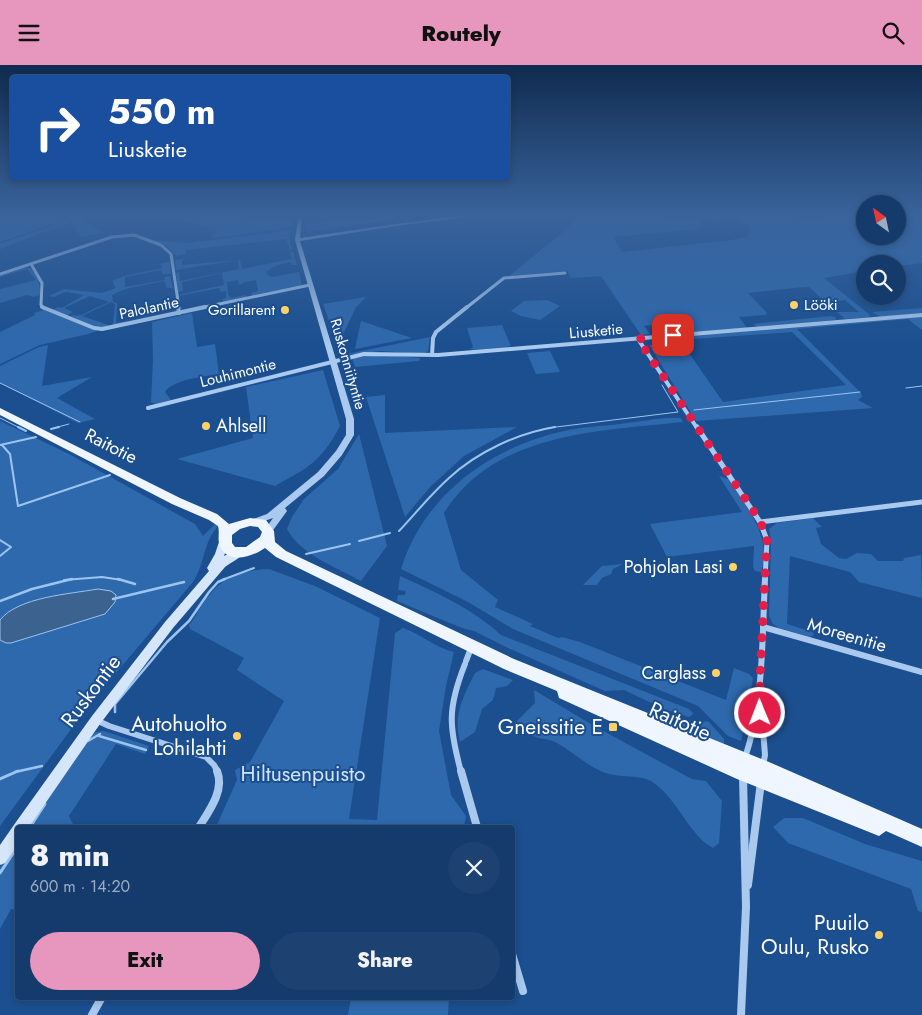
<!DOCTYPE html>
<meta charset="utf-8">
<style>
body{margin:0;font-family:Jost,sans-serif;background:#1d4271;color:#f1f3f6;height:100vh;display:flex;flex-direction:column;font-size:19px;white-space:nowrap}
*{box-sizing:border-box;margin:0}
p{font-size:16px;color:#9dadc1}
.icon{flex:none;width:28px;height:28px;fill:none;stroke:currentColor;stroke-width:2;stroke-linecap:round;stroke-linejoin:round}
.map{position:relative;flex:1;overflow:hidden}
.drawer{position:absolute;left:15px;top:760px;width:500px;height:175px;display:flex;flex-direction:column;background:#143b6b;border-radius:5px;box-shadow:0 2px 8px #0003,0 0 0 1px #33557e}
.drawer>*{flex:none}
.banner{position:absolute;left:10px;top:10px;width:500px;height:105px;border-radius:5px;box-shadow:0 2px 8px #0003,0 0 0 1px #33557e;background:#1a4fa0;color:#fff;overflow:hidden}
.needle{width:32px;rotate:327deg}
.fabs{position:absolute;left:856px;top:130px;display:grid;gap:10px}
.fabs a{display:grid;place-items:center;width:50px;height:50px;border-radius:50%;background:#143b6b;box-shadow:0 2px 8px #0003,0 0 0 1px #33557e;font-size:25px}
.pin{position:absolute;display:grid;place-items:center;width:42px;height:42px;color:#fff;margin:-21px;border-radius:10px;box-shadow:0 2px 8px #0006}
.me{position:absolute;width:55px;margin:-28px;rotate:359deg;stroke-linejoin:round;filter:drop-shadow(0 0 4px #0008)}
.turn{display:flex;align-items:center;gap:18px;height:105px;padding:0 15px;font-size:22px}
.turn .icon{width:65px;height:65px;stroke-width:2.5}
.turn b{display:block;font-size:35px;line-height:42px}
.round{display:grid;place-items:center;flex:none;width:52px;height:52px;border-radius:26px;background:#1d4271}
.head{display:flex;align-items:center;justify-content:space-between;height:85px;padding:0 15px}
h1{font-size:30px;font-weight:800;line-height:38px}
.cta{display:flex;gap:10px;margin-top:auto;padding:10px 15px}
.cta a{flex:1;height:58px;border-radius:30px;background:#e797bd;color:#111;font-size:20px;font-weight:800;line-height:58px;text-align:center}
.cta a+a{background:#1d4271;color:#f1f3f6}
header{display:flex;justify-content:space-between;align-items:center;height:65px;padding:0 15px;background:#e797bd;color:#111;font-size:22px;font-weight:800}
.map>svg:first-child{display:block}
</style>
<header><svg class="icon" aria-label="menu" viewBox="0 0 24 24"><path d="M4 6h16M4 12h16M4 18h16"/></svg>Routely<svg class="icon" aria-label="search" viewBox="0 0 24 24"><circle cx="10" cy="10" r="6"/><path d="M15 15l6 6"/></svg></header>
<div class="map">
<svg width="922" height="950" viewBox="0 0 922 950">
<rect width="100%" height="100%" fill="#1b4f8f"/>
<g fill="#2e69ad" fill-rule="evenodd">
<polygon points="0,148 69,148 57,157 0,177"/>
<polygon points="74,148 94,148 80,154 105,168 81,172 71,157 0,184 0,179 60,158"/>
<polygon points="162,148 231,148 251,155 288,155 293,157 291,161 274,165 212,173 212,170 217,168 217,166 212,164 217,162 210,163"/>
<polygon points="379,148 399,148 390,155 305,167 306,158 379,154"/>
<path d="M581,148h76l13,9 29,-3 4,6 -3,4 -87,8 9,15 109,-12 15,-3 5,-3c0,-9 -8,-12 -15,-17l-25,4 -5,-3 40,-5h38l12,5 23,2 6,-2 -4,-4 44,-1v23h33v-23h24v50l-24,3v-2h-33v7l-41,7 46,37 -1,2 -24,2 -8,-7h22l-14,-12 -18,3 -2,-2 8,-1 -11,-1 -13,-12h-5l-56,6 19,20 -2,2 -26,2 8,11 -60,5h-28l-8,-8 -7,1 6,8 -9,1 -40,-59 -30,2 -4,-7 -58,5 59,-48z"/>
<polygon points="291,164 289,172 292,185 290,185 286,174 186,185 186,189 176,191 168,182 152,175 187,178 270,168"/>
<polygon points="290,187 293,187 297,200 292,200 290,197 274,201 266,207 268,210 272,212 299,207 302,221 252,231 251,228 258,226 256,215 245,217 239,220 238,215 227,217 228,229 231,233 246,230 247,232 224,237 222,234 226,233 226,226 221,227 219,223 179,231 182,229 224,220 222,208 182,217 183,226 178,227 176,208 179,207 180,216 240,204 235,204 239,203 238,195 176,205 175,197 176,195 185,194 182,196 182,200 240,195 242,204 292,194"/>
<polygon points="167,197 170,198 171,209 163,209 161,205 125,212 125,222 165,215 164,212 170,211 173,223 167,223 164,216 125,224 112,230 113,237 117,238 116,258 130,256 113,260 115,239 111,237 82,251 108,260 108,262 94,262 70,251 76,249 74,251 81,250 109,237 90,231 64,243 73,247 67,250 52,245 59,242 62,243 84,230 66,227 54,232 49,231 64,224 102,228 116,223 112,216 124,211 163,203 160,199"/>
<path d="M22,203h8c9,8 10,16 10,27l-7,2 -6,-2 -27,8v-14l36,-9 -9,-11 -27,8v-3z"/>
<polygon points="366,232 356,242 338,280 323,239"/>
<polygon points="547,235 560,241 540,255 521,251 511,246 524,236"/>
<polygon points="922,243 922,248 881,252 872,247"/>
<polygon points="44,245 97,266 88,269 40,280 0,299 0,267 35,250 34,248"/>
<path d="M192,248l5,34 18,-3 4,30c-14,2 -47,6 -54,18l6,8 -16,4 -4,-2 2,-43 -1,-37z"/>
<polygon points="830,251 835,252 836,255 758,262 753,259"/>
<path d="M922,251v14l-14,-11 -111,10 64,64 1,4 -4,3 15,8 -177,13 -47,-76h18l4,-3 -8,-1 -2,-3zM792,267l54,53 -123,17 -43,-62z"/>
<polygon points="361,256 412,273 355,284"/>
<path d="M502,260l9,21c-8,1 -37,5 -41,3l3,-2 -6,-19z"/>
<polygon points="430,272 428,286 423,289 381,286 337,291"/>
<polygon points="48,280 42,321 92,312 57,333 95,354 78,358 0,318 0,301 39,282"/>
<polygon points="550,286 560,307 536,309 527,288"/>
<polygon points="382,290 420,293 419,296 355,302 352,293"/>
<path d="M323,305l17,56c-19,36 -31,41 -65,60l-98,-27 76,-21 -7,-51z"/>
<polygon points="385,330 385,368 517,362 464,391 430,422 405,452 366,332"/>
<path d="M681,353l2,4c-83,9 -189,10 -239,91l17,57 37,30 -3,7 38,17 -3,2 28,12 4,-1 18,5 146,58 8,-32 15,6 4,4 -6,41 -6,22 -13,-5 -30,-30 -185,-77 -45,-27 -67,-33c23,-74 89,-122 163,-138 18,-4 38,-5 56,-7 20,-2 41,-7 61,-6z"/>
<path d="M0,356l69,33 126,70 8,12 13,-13 3,2c-17,18 -13,37 -26,57l-105,124 -88,120v-186l1,1 52,-11 52,-16 -32,-21c-24,5 -57,7 -73,27z"/>
<path d="M359,369l28,112 -26,35c-25,-14 -60,-26 -74,-52l5,-12 12,-18 34,-30z"/>
<path d="M719,411l9,3c18,28 45,58 33,93l-6,-1 -2,-4 1,-21 -87,11 -17,-33 92,-12z"/>
<polygon points="813,453 822,462 816,463 821,479 839,493 846,494 857,488 871,489 878,496 903,496 904,493 921,490 922,533 859,517 850,507 790,491 787,559 813,567 814,570 810,572 779,563 773,559 769,551 771,476 769,464 777,458"/>
<polygon points="623,499 613,504 611,509 602,513 597,520 583,520 602,501"/>
<path d="M269,504l46,17 65,32 -31,201 28,1 18,-187 8,-5c18,6 33,20 51,24l-8,34 -7,45 12,64 15,21 -2,11h-248l21,-47 -2,-10 15,-8 34,-61 -47,-31 7,-12 -54,-29 -1,-4c6,-6 8,-13 13,-20 18,-27 35,-34 67,-36z"/>
<path d="M400,511c35,16 72,32 101,59l188,74 4,4 -1,2 -3,2 -25,-8 -40,-19 -19,1 -97,-43 -34,-17 -12,-3 -65,-27 1,-6h7l1,-4 -8,-1z"/>
<path d="M483,604l30,11 -6,6 -11,2 -3,12 -11,9 -7,23 -15,10c-7,-28 3,-45 15,-69z"/>
<path d="M534,625l60,36 98,53 14,2 16,20 -3,42 -6,5c-24,-13 -35,-48 -59,-65 -14,-10 -35,-4 -51,-11 -17,-7 -30,-20 -46,-29 -9,-5 -13,-3 -21,-6 -3,0 -16,-9 -20,-11l-1,-3 20,-20z"/>
<polygon points="665,655 697,658 708,656 724,674 724,679"/>
<polygon points="104,666 149,681 145,689 116,679 69,751 73,759 72,762 26,762 86,674 96,667"/>
<polygon points="784,753 803,753 865,779 922,796 922,847 918,846 911,824 788,778 773,762"/>
<polygon points="17,775 17,845 11,844 0,864 0,802"/>
<polygon points="351,933 449,933 448,950 348,950"/>
</g>
<path fill="#3c6290" stroke="#9cc4f0" d="M98,524l13,2 5,4 -1,7 -10,12 -94,29h-5l-6,-3v-20c18,-23 70,-26 98,-31z"/>
<g fill="none" stroke-linecap="round" stroke-linejoin="round">
<g stroke="#9cc4f0" stroke-width="1">
<polyline points="0,318 80,357"/>
<polyline points="906,323 922,321"/>
<polyline points="694,345 860,327"/>
<polyline points="0,353 20,363"/>
<polyline points="54,363 69,359"/>
<polyline points="548,363 678,347 662,320"/>
</g>
<g stroke="#9cc4f0" stroke-width="2">
<polyline points="18,362 26,366"/>
<polyline points="51,364 59,362"/>
<polyline points="0,380 36,372"/>
<polyline points="2,380 10,389 18,441 110,410"/>
<path d="M399,466c17,-18 32,-37 50,-53 28,-26 69,-45 106,-51"/>
<polyline points="0,475 11,482 0,491"/>
<polyline points="359,476 390,468"/>
<polyline points="306,489 350,479"/>
<polyline points="64,515 102,512 122,515"/>
<polyline points="222,515 254,503"/>
</g>
<g stroke="#9cc4f0" stroke-width="2.5">
<polyline points="118,514 135,519"/>
<polyline points="113,534 184,517"/>
<polyline points="0,536 32,524 72,514"/>
<polyline points="115,647 115,639 167,577 189,556 209,527 218,517 225,514"/>
<polyline points="99,671 146,685"/>
<polyline points="88,676 100,669"/>
<polyline points="15,707 42,701"/>
</g>
<g stroke="#9cc4f0" stroke-width="3">
<polyline points="0,714 18,706"/>
<polyline points="30,762 45,739"/>
<polyline points="0,808 18,781"/>
</g>
<g stroke="#a9c9ee" stroke-width="3">
<polyline points="31,199 42,218 41,240 44,243"/>
<polyline points="0,209 112,172 134,170 161,180 171,189 179,243"/>
<polyline points="200,243 310,220"/>
<polyline points="466,243 504,213 565,208"/>
</g>
<g stroke="#a9c9ee" stroke-width="4">
<polyline points="42,242 94,263 102,264 205,242"/>
<polyline points="178,242 179,248"/>
<polyline points="638,274 697,363"/>
<polyline points="432,290 433,273 436,267 467,242"/>
<polyline points="148,343 364,289 438,290 922,250"/>
</g>
<g stroke="#a9c9ee" stroke-width="5">
<polyline points="697,362 760,457 767,475 765,515"/>
<polyline points="760,457 922,437"/>
</g>
<g stroke="#a9c9ee" stroke-width="6">
<polyline points="763,562 922,607"/>
<polyline points="466,596 471,583"/>
<polyline points="760,627 765,690 763,701"/>
<polyline points="96,655 109,661 206,692 214,700 218,707"/>
<path d="M745,693c19,-57 17,-120 20,-179"/>
<path d="M461,707c-12,-45 -14,-63 4,-108"/>
</g>
<g stroke="#a9c9ee" stroke-width="8">
<polyline points="461,706 477,762"/>
<path d="M199,762c10,-16 26,-37 18,-56"/>
<polyline points="748,820 761,717"/>
<polyline points="512,889 523,926"/>
<polyline points="92,950 102,932"/>
<polyline points="741,950 746,842 743,711"/>
</g>
<polygon fill="#a9c9ee" fill-rule="evenodd" points="483,148 498,148 396,161 300,176 354,354 354,370 342,390 324,411 285,443 287,446 271,468 265,468 264,466 273,453 256,459 252,456 253,454 267,449 318,407 336,386 346,370 346,354 295,175 298,154 300,153 302,154 300,173 396,159"/>
<path fill="#d6e6fa" fill-rule="evenodd" d="M225,470l5,4 -6,17 16,-8 4,1 1,3c-4,6 -14,10 -20,15l-52,61 -73,96 -71,103h-11v18l-13,18 -5,2v-20l16,-23 76,-106 73,-94 44,-51 -2,-3 8,-14 5,-15z"/>
<path fill="#f0f6ff" fill-rule="evenodd" d="M0,343l180,90 37,16 12,10 21,-6 16,2 8,11 1,11 11,9 228,108 255,103 153,67v18l-36,-16 -7,5 -142,-57 -178,-81 -2,-7 -53,-22 -228,-112 -11,-9c-13,9 -37,17 -45,-2 -3,-7 0,-13 -2,-20l-9,-6 -37,-16 -172,-89zM250,461l8,1 4,5 -2,5 -14,10h-11l-3,-4v-8l8,-6z"/>
</g>
<linearGradient id="sky" x2="0" y2="1"><stop stop-color="#0f2b4f"/><stop offset="0.53" stop-color="#39639b"/><stop offset="1" stop-color="#39639b" stop-opacity="0"/></linearGradient>
<rect width="922" height="281" fill="url(#sky)"/>
<g fill="none" stroke-linecap="round" stroke-linejoin="round">
<polyline stroke="#e11d48" stroke-width="9" stroke-dasharray="0 16.2" points="673,270 638,274 760,456 767,474 760,612 760,648"/>
</g>
<g fill="#ffd166" stroke="#1b4f8f" stroke-width="2">
<circle cx="794" cy="240" r="5"/>
<circle cx="285" cy="245" r="5"/>
<circle cx="206" cy="361" r="5"/>
<circle cx="733" cy="502" r="5"/>
<circle cx="716" cy="608" r="5"/>
<rect x="608" y="657" width="10" height="10" rx="2.5"/>
<circle cx="237" cy="671" r="5"/>
<circle cx="879" cy="870" r="5"/>
</g>
<g text-anchor="middle" dominant-baseline="central" stroke-width="4" stroke-linejoin="round" paint-order="stroke">
<g font-size="15" fill="#fff" stroke="#1b4f8f" text-anchor="start">
<text x="804" y="240">Lööki</text>
<text x="275" y="245" text-anchor="end">Gorillarent</text>
</g>
<g font-size="15" fill="#fff" stroke="#1b4f8f">
<text transform="translate(149 243) rotate(-12)">Palolantie</text>
<text transform="translate(596 266) rotate(-5)">Liusketie</text>
<text transform="translate(348 299) rotate(74)">Ruskonniityntie</text>
<text transform="translate(238 308) rotate(-14)">Louhimontie</text>
</g>
<g font-size="18" fill="#fff" stroke="#1b4f8f" text-anchor="end">
<text x="216" y="361" text-anchor="start">Ahlsell</text>
<text x="723" y="502">Pohjolan Lasi</text>
<text x="706" y="608">Carglass</text>
</g>
<g font-size="18" fill="#fff" stroke="#1b4f8f">
<text transform="translate(111 381) rotate(27)">Raitotie</text>
<text transform="translate(847 570) rotate(16)">Moreenitie</text>
</g>
<g font-size="21" fill="#fff" stroke="#1b4f8f">
<text transform="translate(91 626) rotate(-53)">Ruskontie</text>
<text transform="translate(680 656) rotate(24)">Raitotie</text>
</g>
<g font-size="21" fill="#fff" stroke="#1b4f8f" text-anchor="end">
<text x="227" y="659">Autohuolto<tspan x="227" dy="24">Lohilahti</tspan></text>
<text x="603" y="662">Gneissitie E</text>
<text x="869" y="858">Puuilo<tspan x="869" dy="24">Oulu, Rusko</tspan></text>
</g>
<g font-size="21" fill="#cfe3fa" stroke="#1b4f8f">
<text x="303" y="709">Hiltusenpuisto</text>
</g>
</g>
</svg>
<div class="fabs">
<a><svg class="needle" viewBox="-14 -14 28 28"><path d="M0-13l5 13h-10z" fill="#e53935"/><path d="M0 13l5-13h-10z" fill="#9dadc1"/></svg></a>
<a><svg class="icon" aria-label="search" viewBox="0 0 24 24"><circle cx="10" cy="10" r="6"/><path d="M15 15l6 6"/></svg></a>
</div>
<div class="pin" style="left:673px;top:270px;background:#d93025"><svg class="icon" aria-label="arrive" viewBox="0 0 24 24"><path d="M6 21V4h12l-3 4 3 4H6"/></svg></div>
<svg class="me" style="left:760px;top:648px" viewBox="-20 -20 40 40"><circle r="17" fill="#e11d48" stroke="#fff" stroke-width="3"/><path d="M0-11L8 9 0 5-8 9z" fill="#fff"/></svg>
<div class="banner">
<div class="turn"><svg class="icon" aria-label="right" viewBox="0 0 24 24"><path d="M7 20v-9h11M14 6l5 5-5 5"/></svg><div><b>550 m</b>Liusketie</div></div>
</div>
<section class="drawer">
<div class="head"><div><h1>8 min</h1><p>600 m · 14:20</p></div><a class="round"><svg class="icon" aria-label="close" viewBox="0 0 24 24"><path d="M6 6l12 12M18 6L6 18"/></svg></a></div>
<div class="cta"><a>Exit</a><a>Share</a></div>
</section>
</div>
